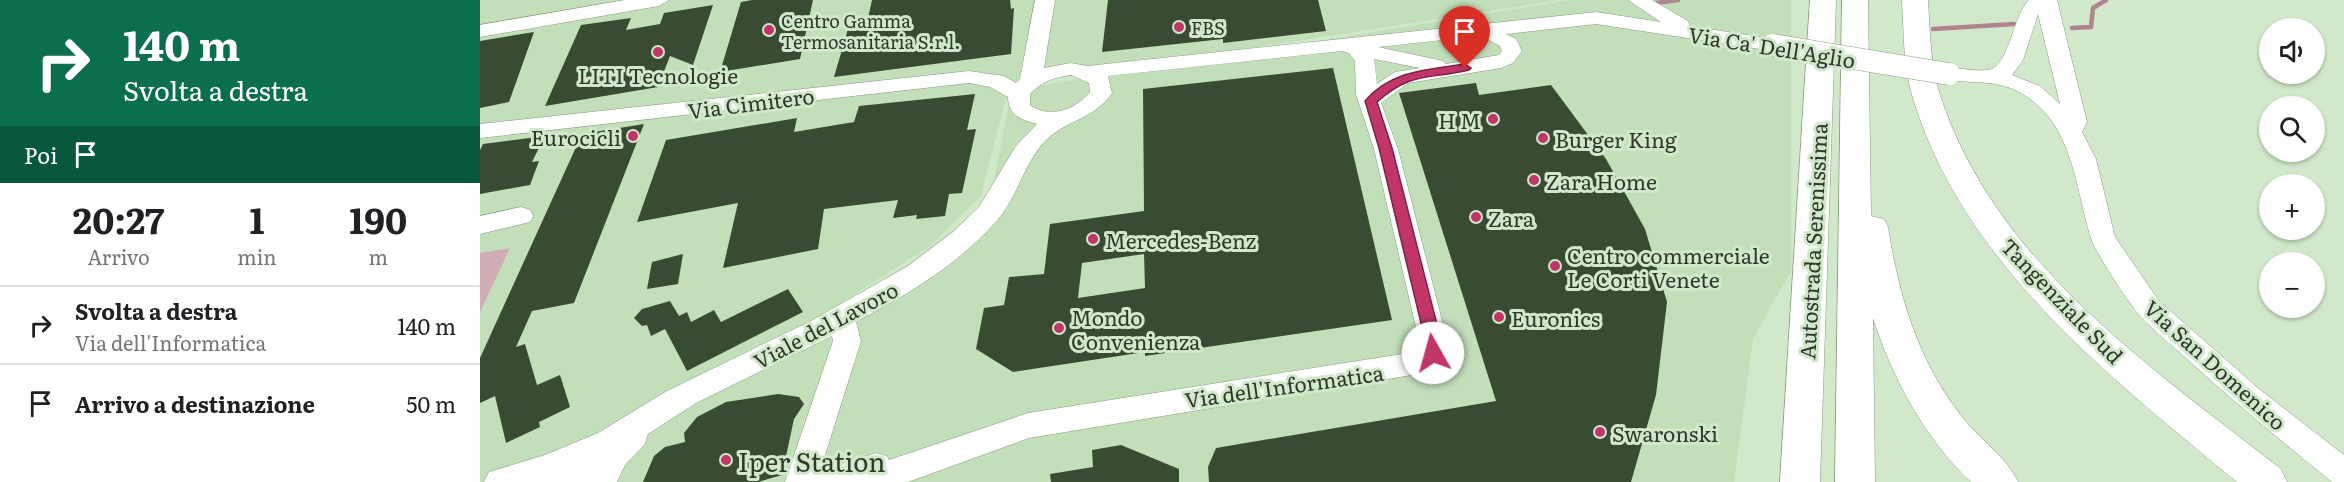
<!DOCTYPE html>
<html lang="it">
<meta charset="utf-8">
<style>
body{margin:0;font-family:Literata,serif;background:#f2f2f2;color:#202124;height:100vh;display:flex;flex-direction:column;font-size:22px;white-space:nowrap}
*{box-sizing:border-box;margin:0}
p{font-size:20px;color:#757577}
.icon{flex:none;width:33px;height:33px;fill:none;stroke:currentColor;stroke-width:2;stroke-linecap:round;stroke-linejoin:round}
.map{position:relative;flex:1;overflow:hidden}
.side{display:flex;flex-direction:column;background:#fff;width:480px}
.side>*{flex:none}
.guide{background:#0b6e4f;color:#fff;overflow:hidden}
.buttons{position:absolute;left:1779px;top:18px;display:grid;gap:12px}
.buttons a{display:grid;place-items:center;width:66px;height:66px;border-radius:50%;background:#fff;box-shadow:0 2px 4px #0004;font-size:30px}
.pin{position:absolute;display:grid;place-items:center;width:51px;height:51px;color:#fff;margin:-62px -26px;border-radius:50% 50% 50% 0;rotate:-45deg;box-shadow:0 0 6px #0007}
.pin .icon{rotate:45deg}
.me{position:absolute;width:66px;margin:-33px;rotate:353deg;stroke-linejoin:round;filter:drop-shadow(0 0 4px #0008)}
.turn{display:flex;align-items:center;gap:21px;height:126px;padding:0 24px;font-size:27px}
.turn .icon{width:78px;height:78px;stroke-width:2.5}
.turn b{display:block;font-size:42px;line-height:51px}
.then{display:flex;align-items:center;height:57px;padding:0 24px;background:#0003;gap:12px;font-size:22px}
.eta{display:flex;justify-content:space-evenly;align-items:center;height:102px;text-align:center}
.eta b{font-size:36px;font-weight:700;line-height:42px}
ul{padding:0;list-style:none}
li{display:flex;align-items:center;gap:18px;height:78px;padding:0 24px;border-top:2px solid #e0e0e0}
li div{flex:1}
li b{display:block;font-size:22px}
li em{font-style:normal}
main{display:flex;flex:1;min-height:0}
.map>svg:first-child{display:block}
</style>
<main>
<section class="side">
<div class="guide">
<div class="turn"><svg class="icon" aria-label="right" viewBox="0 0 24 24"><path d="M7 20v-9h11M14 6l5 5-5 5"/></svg><div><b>140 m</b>Svolta a destra</div></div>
<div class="then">Poi<svg class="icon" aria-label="arrive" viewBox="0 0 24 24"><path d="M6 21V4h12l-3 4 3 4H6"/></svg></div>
</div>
<div class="eta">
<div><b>20:27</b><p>Arrivo</p></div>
<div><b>1</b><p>min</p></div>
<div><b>190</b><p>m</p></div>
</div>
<ul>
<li><svg class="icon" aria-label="right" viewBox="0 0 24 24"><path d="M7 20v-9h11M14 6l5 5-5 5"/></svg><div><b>Svolta a destra</b><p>Via dell'Informatica</p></div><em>140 m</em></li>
<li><svg class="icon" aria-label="arrive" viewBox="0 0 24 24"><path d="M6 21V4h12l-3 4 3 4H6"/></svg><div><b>Arrivo a destinazione</b></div><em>50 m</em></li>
</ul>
</section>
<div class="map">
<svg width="1864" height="482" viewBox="0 0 1864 482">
<rect width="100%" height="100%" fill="#d1e9ca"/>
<polygon fill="#c3dfba" points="0,0 1079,0 529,86 501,196 450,246 339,317 428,264 497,211 514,180 532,90 1090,0 1311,0 1311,271 1273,339 1254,482 0,482"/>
<polygon fill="#d1aeb6" points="30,248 0,312 0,253"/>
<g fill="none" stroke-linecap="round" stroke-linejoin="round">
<g stroke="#b0858f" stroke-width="4.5">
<polyline points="1176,3 1198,0"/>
<polyline points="1592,28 1611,27 1613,8 1626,0"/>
<polyline points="1453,29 1534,24"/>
</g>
</g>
<g fill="#394c33" fill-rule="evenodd">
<polygon points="272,0 333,0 320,59 240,72 261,2"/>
<polygon points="392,0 530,0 531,9 534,8 531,54 354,77 368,29 386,27"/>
<polygon points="628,0 838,0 846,31 743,43 743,39 622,52"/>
<polygon points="233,5 213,65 190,56 178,87 65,106 101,25 151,18 146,30 180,24 184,13"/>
<polygon points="54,32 29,102 0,108 0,41"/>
<path d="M853,68l59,252 -247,36v-4l-132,20 -37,-23 8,-41 20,-3 5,-28 35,-3 6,-50 94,-13 -1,-122zM664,254l1,34 -67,10 4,-35z"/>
<polygon points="996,83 999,95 1071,85 1126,159 1165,229 1187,302 1176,395 1151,482 729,482 728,467 736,448 1016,401 919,93"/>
<polygon points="495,94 487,130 496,129 482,193 469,194 465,216 436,219 437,215 413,218 418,200 344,209 338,249 243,268 258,203 157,222 186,140 317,118 314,132 374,122 379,106"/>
<polygon points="164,124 94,303 52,311 36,347 45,344 57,385 80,375 90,407 59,422 60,427 26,443 15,396 0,403 0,358 102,134"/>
<polygon points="65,136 52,162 59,161 50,185 0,194 0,150 3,144"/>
<polygon points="203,254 198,284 167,289 172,262"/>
<polygon points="308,289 323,312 207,371 185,329 171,336 167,325 162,326 154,318 162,309 190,301 199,316 207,312 211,322 234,310 241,322"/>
<polygon points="298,394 319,397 324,404 314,419 302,475 278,482 163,482 174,456 185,447 205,442 204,433 217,417 246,402"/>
<polygon points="641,445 699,469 699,482 571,482 570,474 613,467 612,450"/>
</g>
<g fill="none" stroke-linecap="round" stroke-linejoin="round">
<g stroke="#869c80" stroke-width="1">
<g id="minor">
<polygon points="145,0 189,0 179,6 0,37 0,25"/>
<path d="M555,0h20l-11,68 27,-5 16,3 509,-54 65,10 -33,-22h24l36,21 2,5 83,13 7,2 3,4 -3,4 -7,2 -177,-27 -90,10 10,5 6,12 -9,12 -12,5 -93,15 -27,20 17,46 50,195 -10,21 -14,8 -395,65 -121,44h-123l48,-141 -1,-5 -136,67 -48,31 -3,10 -20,21 -8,17h-133l5,-10 56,-17 53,-22 69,-42 144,-70 97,-55 45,-34 26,-25 37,-61 21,-22c-16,-4 -29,-9 -29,-27l-18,-10 -21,-4 -489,55v-14l489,-53 35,5 12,7 4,-4zM1001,36l19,10 2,5 -3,4 -53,9 -3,-3 -65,-14zM862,51l7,2 6,8 1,33 18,55 46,195 -5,8 -387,61 -139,47 -2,-4 -11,-3 -56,18 41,-130 -5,-19c51,-27 110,-62 146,-108 17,-23 24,-54 44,-74 22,-21 47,-20 66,-47l-4,-17zM894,59l46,9 -25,4 -18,12zM591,75l18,8 1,9c-14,18 -41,27 -60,13v-11c11,-12 24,-17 41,-19z"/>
<path d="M1549,0h28l30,122 -5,10 14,27 19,78 44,64 100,88 85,66v27h-12c-49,-40 -98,-80 -145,-123 -15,-14 -33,-28 -47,-43 -11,-13 -46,-65 -50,-81 -16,-54 -18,-119 -77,-146 -23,-10 -48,-5 -72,-10l-3,-5 3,-5c16,-3 32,3 47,1 21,-2 25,-55 41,-70zM1558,14l22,90 -20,-18 -28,-11 11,-15z"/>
<polygon points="41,207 50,210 53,216 50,222 0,234 0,216"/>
</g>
</g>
<g stroke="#869c80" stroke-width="1">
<g id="highway">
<polygon points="1330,0 1356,0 1340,482 1300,482"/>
<path d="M1362,0h26l3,216 13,3 4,8c11,70 30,134 74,190 17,22 45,40 56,65h-47c-47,-45 -78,-103 -98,-164l2,164h-40z"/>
<path d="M1422,0h26c2,31 2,64 12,95 54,166 209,271 341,374l6,13h-50c-129,-107 -275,-219 -325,-387 -9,-31 -8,-64 -10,-95z"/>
</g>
</g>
<use href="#minor" fill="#fff" fill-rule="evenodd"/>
<use href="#highway" fill="#fff" fill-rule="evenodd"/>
<g stroke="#869c80" stroke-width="23" stroke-linecap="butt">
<polyline id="minor-bridge" points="1293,45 1469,74"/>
</g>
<use href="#minor-bridge" stroke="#fff" stroke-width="22"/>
</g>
<path fill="#c13568" stroke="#7d2244" stroke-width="1.5" d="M985,64l6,4 -2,2c-42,10 -57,1 -92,32l15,46 50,196 -4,13 -5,2 -8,-6 1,-9 -47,-196 -14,-47c26,-31 63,-31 100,-37z"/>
<g fill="#c13568" stroke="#d1e9ca" stroke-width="2">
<circle cx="699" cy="27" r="6"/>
<circle cx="289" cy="30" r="6"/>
<circle cx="178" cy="52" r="6"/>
<circle cx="1013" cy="119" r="6"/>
<circle cx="153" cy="136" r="6"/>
<circle cx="1063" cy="138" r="6"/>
<circle cx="1054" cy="180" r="6"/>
<circle cx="996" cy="217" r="6"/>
<circle cx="613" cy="239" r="6"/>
<circle cx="1075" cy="266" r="6"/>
<circle cx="1019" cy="317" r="6"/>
<circle cx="579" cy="328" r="6"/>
<circle cx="1120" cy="432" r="6"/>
<circle cx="246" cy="460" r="6"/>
</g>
<g text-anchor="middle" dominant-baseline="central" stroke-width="6" stroke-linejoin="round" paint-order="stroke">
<g font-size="18" fill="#2f382c" stroke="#d1e9ca" text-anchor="start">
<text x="301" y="20">Centro Gamma<tspan x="301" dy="21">Termosanitaria S.r.l.</tspan></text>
<text x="711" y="27">FBS</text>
</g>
<g font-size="21" fill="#2f382c" stroke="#d1e9ca">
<text transform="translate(1292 46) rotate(9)">Via Ca' Dell'Aglio</text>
<text transform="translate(271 102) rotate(-7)">Via Cimitero</text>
<text transform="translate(1332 241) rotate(-87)">Autostrada Serenissima</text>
<text transform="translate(1583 300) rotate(46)">Tangenziale Sud</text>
<text transform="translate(345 324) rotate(-28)">Viale del Lavoro</text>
<text transform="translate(1736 364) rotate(42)">Via San Domenico</text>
<text transform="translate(804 385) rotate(-8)">Via dell'Informatica</text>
</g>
<g font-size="21" fill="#2f382c" stroke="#d1e9ca" text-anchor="start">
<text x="178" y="74" text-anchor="middle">LITI Tecnologie</text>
<text x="1001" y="119" text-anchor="end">H M</text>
<text x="141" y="136" text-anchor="end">Eurocicli</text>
<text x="1075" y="138">Burger King</text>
<text x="1066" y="180">Zara Home</text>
<text x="1008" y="217">Zara</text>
<text x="625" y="239">Mercedes-Benz</text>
<text x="1087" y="254">Centro commerciale<tspan x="1087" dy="24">Le Corti Venete</tspan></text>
<text x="591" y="316">Mondo<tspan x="591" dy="24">Convenienza</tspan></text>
<text x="1031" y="317">Euronics</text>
<text x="1132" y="432">Swaronski</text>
</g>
<g font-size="26" fill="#2f382c" stroke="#d1e9ca" text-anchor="start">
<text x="258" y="460">Iper Station</text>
</g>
</g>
</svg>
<div class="buttons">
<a><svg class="icon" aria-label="sound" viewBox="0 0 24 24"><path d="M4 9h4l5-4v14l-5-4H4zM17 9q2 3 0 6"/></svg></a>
<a><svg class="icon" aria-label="search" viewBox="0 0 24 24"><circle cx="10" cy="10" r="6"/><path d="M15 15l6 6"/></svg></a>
<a>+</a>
<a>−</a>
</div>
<div class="pin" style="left:985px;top:68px;background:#d93025"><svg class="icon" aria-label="arrive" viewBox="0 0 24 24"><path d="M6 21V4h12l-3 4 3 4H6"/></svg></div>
<svg class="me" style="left:953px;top:353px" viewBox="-20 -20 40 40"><circle r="19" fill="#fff"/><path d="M0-13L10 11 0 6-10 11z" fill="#c13568"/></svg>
</div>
</main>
